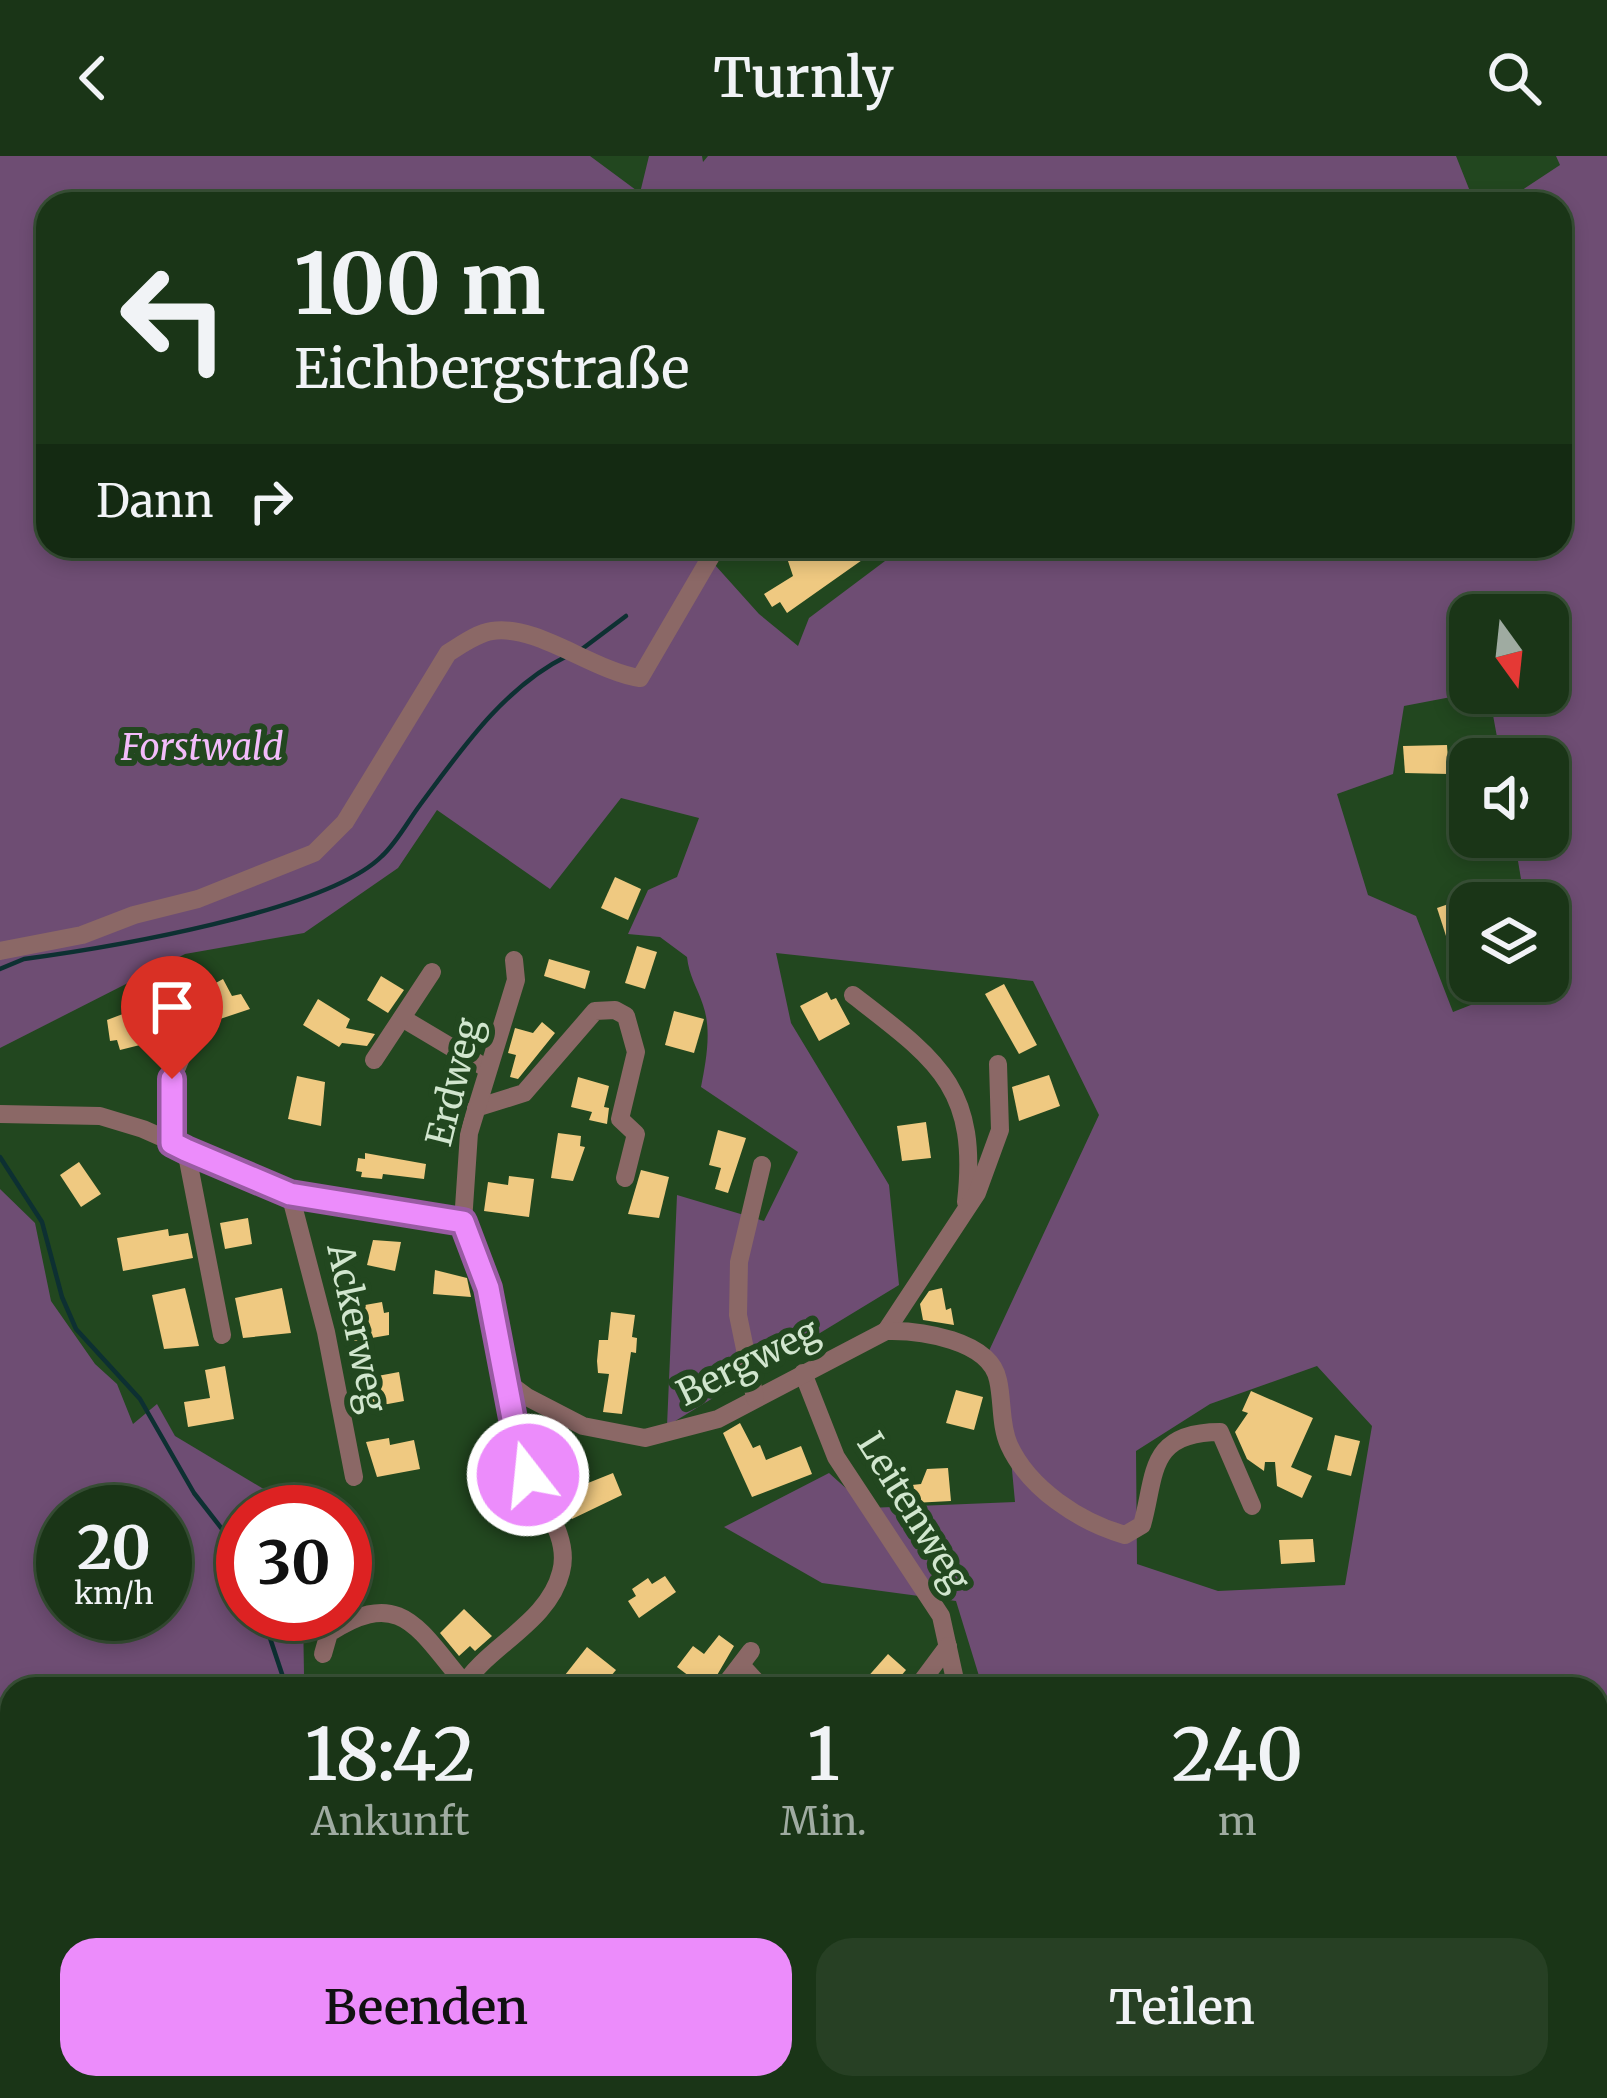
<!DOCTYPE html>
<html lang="de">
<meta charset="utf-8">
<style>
body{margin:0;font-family:Merriweather,serif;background:#274024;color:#f1f3f6;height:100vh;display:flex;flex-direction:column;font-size:45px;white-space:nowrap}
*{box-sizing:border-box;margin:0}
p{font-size:39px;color:#9faba1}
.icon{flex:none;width:66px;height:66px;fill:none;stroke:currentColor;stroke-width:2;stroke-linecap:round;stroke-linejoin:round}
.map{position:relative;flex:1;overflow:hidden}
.side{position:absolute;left:0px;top:1521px;width:1608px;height:423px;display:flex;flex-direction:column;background:#1a3517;border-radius:36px 36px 0 0;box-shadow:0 6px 18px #0003,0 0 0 3px #385036}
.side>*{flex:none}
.hud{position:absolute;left:36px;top:36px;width:1536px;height:366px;border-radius:36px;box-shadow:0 6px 18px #0003,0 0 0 3px #385036;background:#1a3517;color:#f1f3f6;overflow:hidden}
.needle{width:78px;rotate:165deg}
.controls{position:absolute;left:1449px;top:438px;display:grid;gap:24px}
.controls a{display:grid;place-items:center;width:120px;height:120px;border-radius:24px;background:#1a3517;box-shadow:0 6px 18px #0003,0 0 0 3px #385036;font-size:60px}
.speed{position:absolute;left:36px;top:1329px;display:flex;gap:24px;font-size:60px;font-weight:700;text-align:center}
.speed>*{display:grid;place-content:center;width:156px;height:156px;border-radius:50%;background:#1a3517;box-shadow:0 6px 18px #0003,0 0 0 3px #385036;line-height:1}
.speed small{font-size:30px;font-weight:400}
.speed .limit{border:18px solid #d22;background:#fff;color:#111}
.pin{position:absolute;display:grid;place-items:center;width:102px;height:102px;color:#fff;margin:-123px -51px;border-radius:50% 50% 50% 0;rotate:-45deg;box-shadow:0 0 12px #0007}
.pin .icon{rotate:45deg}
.me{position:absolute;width:132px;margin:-66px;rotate:344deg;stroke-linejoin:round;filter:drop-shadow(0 0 9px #0008)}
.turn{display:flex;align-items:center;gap:42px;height:252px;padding:0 60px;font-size:54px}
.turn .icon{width:156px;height:156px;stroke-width:2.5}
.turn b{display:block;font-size:84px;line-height:102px}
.then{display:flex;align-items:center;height:114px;padding:0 60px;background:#0003;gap:24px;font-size:45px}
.eta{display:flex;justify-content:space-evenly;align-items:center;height:204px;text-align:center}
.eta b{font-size:72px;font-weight:600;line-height:84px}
.cta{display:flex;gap:24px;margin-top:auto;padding:24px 60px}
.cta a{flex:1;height:138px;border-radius:36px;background:#ec8cfb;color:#111;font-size:48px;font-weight:600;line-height:138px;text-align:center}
.cta a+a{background:#274024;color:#f1f3f6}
header{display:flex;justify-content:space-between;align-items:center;height:156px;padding:0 60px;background:#1a3517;font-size:54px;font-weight:600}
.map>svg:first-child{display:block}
</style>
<header><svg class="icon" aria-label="back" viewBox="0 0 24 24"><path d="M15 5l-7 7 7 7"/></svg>Turnly<svg class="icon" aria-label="search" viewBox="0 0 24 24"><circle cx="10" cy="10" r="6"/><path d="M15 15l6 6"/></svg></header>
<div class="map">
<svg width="1607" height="1942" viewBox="0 0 1607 1942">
<rect width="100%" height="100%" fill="#22471f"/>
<g fill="#6e4d73" fill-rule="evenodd">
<path d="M0,0h590l50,37 9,-37h53l1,6 5,-6h748l19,48h-1427v342h677l-10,19 44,49 39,32 11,-28 96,-72h655v-342h-59l59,-39 -4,-9h51v1942h-470l-6,-10h465v-399h-613l-27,-88 -134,-18 -98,-56 105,-54 39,35 147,-6 -7,-75 -21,-72 112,-240 -66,-134 -257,-28 15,70 98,162 10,100 -232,141 10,-231 87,26 34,-69 -97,-65c5,-25 11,-57 2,-82 -6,-18 -14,-29 -16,-48l-27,-20 -32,-3 20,-44 29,-13 22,-59 -78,-20 -71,91 -113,-79 -39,58 -94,65 -119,21 -185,94zM1470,459h78v78h-59l12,66h47v78h-34l11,66h23v78h-16l-79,31 -37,-96 -48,-21 -31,-101 56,-20 11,-68 68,-13zM1317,1210l55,60 -27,159 -127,6 -81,-27 -1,-113 74,-47z"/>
<path d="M0,1033l35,34 16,78 44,63 22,20 16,40 24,-20 18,32 87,52 43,11 20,13h-82v102h60l1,60 7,15h-299v399h354l2,10h-368zM63,1356h102v102h-102z"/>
</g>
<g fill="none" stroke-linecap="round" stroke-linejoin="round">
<g stroke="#0d3032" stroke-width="4.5">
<polyline points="582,493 626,460"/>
<path d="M0,813l24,-10c82,-11 302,-47 358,-103 15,-14 26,-35 38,-51 41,-55 84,-118 147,-149"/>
<polyline points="0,1001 42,1066 62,1141 76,1173 140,1243 194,1337 229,1382 243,1414"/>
<polyline points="262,1458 287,1533"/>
<polyline points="760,1932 776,1942"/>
</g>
</g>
<g fill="#efc981">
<polygon points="783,390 882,390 787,457 780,446 772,451 764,438 793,420"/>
<polygon points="1447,589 1449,618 1405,617 1403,590"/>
<polygon points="615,721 641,733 628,764 601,752"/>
<polygon points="1463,743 1470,775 1447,783 1437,752"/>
<polygon points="637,790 657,796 645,833 625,827"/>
<polygon points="549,803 590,815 585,833 544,820"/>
<polygon points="381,820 404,834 388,857 367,844"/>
<polygon points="223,823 232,840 241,838 250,853 220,863 203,834"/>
<polygon points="1004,828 1037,889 1019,898 985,838"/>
<polygon points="827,836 831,844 836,842 850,868 819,885 800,850"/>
<polygon points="318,843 350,863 346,872 375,878 367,890 342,887 339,891 303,869"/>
<polygon points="144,850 152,886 120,894 117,884 110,885 107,864"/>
<polygon points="674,855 704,863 694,897 665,889"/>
<polygon points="542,866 555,877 518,923 510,921 516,899 508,897 515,872 533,877"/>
<polygon points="1049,919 1060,950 1019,965 1012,931"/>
<polygon points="297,920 325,926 321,970 288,963"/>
<polygon points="578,921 609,930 604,951 609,952 607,968 589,964 592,956 571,951"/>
<polygon points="926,966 931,1002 902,1005 897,970"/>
<polygon points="718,974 746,982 728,1037 715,1033 721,1012 709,1009"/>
<polygon points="558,977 581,980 580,990 585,991 573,1025 551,1022"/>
<polygon points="365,997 426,1008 424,1023 383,1018 382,1023 361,1021 362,1016 356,1015 358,1002 365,1003"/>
<polygon points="79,1006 101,1038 81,1051 60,1019"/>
<polygon points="641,1014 669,1021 659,1062 628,1058"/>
<polygon points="509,1020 534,1023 529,1061 484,1055 488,1026 508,1029"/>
<polygon points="248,1062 252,1088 225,1093 220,1067"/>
<polygon points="168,1073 169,1080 188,1077 193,1102 123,1115 117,1082"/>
<polygon points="373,1084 401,1086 395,1115 367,1109"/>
<polygon points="435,1114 467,1122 471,1141 433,1138"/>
<polygon points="185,1132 199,1190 164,1193 152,1139"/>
<polygon points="282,1132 291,1177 243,1182 235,1142"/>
<polygon points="942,1132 946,1154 951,1152 954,1169 923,1164 920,1148 929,1135"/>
<polygon points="382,1146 384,1157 389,1156 389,1179 354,1185 348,1152"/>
<polygon points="611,1156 635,1159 632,1181 637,1182 636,1197 631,1196 622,1258 603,1256 609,1218 598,1217 597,1205 599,1184 608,1184"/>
<polygon points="225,1210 234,1263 188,1271 184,1246 210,1242 205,1214"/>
<polygon points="399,1216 404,1245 361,1253 356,1224"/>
<polygon points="956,1234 983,1241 974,1274 946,1267"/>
<polygon points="1251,1235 1313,1262 1291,1311 1312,1320 1302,1342 1277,1330 1275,1306 1265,1306 1264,1315 1247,1303 1235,1276 1248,1257 1242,1255"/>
<polygon points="740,1267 753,1292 760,1289 766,1304 801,1290 812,1318 752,1341 723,1277"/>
<polygon points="1335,1279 1360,1285 1351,1320 1327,1314"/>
<polygon points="389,1282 390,1289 414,1284 420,1313 377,1321 366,1286"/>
<polygon points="948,1312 951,1345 913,1347 912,1329 921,1328 927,1313"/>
<polygon points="584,1315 588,1327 613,1317 622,1339 572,1363 557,1325"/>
<polygon points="1313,1383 1315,1406 1281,1408 1279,1384"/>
<polygon points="665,1420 676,1436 639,1462 628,1445 636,1440 632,1433 648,1422 652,1428"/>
<polygon points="464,1453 492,1480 475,1495 470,1490 459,1500 440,1477"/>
<polygon points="719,1479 734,1490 709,1533 692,1533 697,1526 677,1511 693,1490 704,1498"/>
<polygon points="587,1491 616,1514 600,1533 554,1533"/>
<polygon points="888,1498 906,1514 890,1533 857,1533"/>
</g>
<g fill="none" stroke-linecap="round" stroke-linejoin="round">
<g stroke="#8b6866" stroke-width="18">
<path d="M0,795l82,-16 52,-20 64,-16 116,-46 31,-31 103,-169c13,-8 29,-20 44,-22 45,-7 101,40 148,47l77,-132"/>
<path d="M853,839c84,65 126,92 113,207"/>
<polyline points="402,862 486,912"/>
<polyline points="374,904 432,816"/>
<polyline points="476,952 524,937 595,855 615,854 626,860 636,896 620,963 636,978 625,1022"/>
<path d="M0,958l100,2 43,13 147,65 173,28c35,82 31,170 64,248 12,31 44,66 34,102 -13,52 -75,74 -100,117"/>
<polyline points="172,987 172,923 189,883"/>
<polyline points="186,994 222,1179"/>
<polyline points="290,1038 326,1176 354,1321"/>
<polyline points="463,1066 469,977 516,824 514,804"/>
<polyline points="886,1175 977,1037 1000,974 998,908"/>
<polyline points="803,1217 836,1301 941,1460 957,1533"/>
<path d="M504,1224l23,17 56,29 62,12 73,-19 168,-88c34,-1 104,9 112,49 5,22 2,45 11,65 20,44 71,77 116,90l17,-10c14,-49 5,-93 78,-93l32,74"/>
<polyline points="755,1242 738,1159 739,1106 762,1009"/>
<path d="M323,1498l6,-21c72,-47 89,-4 135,50"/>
<polyline points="741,1509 763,1533"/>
<polyline points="722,1533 751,1495"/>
<polyline points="916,1533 948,1490"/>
<polyline points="457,1932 463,1942"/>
<polyline points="826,1932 830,1942"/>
</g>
</g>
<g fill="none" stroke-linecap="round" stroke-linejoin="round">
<g stroke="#995ba3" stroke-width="30">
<polyline id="route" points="172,923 172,987 186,994 290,1038 463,1066 488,1132 519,1294 528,1319"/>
</g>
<use href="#route" stroke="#ec8cfb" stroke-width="21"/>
</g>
<g text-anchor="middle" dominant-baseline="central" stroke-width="12" stroke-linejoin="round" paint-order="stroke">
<g font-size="36" font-style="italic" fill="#f3bcfb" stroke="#22471f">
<text x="202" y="591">Forstwald</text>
</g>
<g font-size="36" fill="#d1e6ce" stroke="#22471f">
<text transform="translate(454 926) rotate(-76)">Erdweg</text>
<text transform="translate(357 1172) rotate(78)">Ackerweg</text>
<text transform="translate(748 1206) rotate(-26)">Bergweg</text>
<text transform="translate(914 1356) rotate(58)">Leitenweg</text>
</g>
</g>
</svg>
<div class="controls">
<a><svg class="needle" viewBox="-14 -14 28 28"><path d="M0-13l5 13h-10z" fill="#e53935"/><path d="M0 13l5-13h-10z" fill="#9faba1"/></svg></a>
<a><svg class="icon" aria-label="sound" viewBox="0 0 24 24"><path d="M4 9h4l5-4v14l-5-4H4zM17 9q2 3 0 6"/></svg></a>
<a><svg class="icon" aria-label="layers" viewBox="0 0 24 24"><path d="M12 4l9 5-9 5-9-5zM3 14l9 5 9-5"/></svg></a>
</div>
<div class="speed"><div>20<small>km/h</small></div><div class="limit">30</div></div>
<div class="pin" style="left:172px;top:923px;background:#d93025"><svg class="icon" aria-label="arrive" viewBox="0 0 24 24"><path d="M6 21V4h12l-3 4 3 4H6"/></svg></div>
<svg class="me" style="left:528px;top:1319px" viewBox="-20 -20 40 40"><circle r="17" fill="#ec8cfb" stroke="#fff" stroke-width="3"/><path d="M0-11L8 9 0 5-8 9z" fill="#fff"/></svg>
<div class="hud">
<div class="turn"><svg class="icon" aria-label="left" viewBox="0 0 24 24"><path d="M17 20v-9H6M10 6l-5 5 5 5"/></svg><div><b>100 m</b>Eichbergstraße</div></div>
<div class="then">Dann<svg class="icon" aria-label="right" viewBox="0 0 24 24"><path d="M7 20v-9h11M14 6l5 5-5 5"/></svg></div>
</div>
<section class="side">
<div class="eta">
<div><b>18:42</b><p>Ankunft</p></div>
<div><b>1</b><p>Min.</p></div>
<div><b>240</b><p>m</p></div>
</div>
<div class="cta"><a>Beenden</a><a>Teilen</a></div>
</section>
</div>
